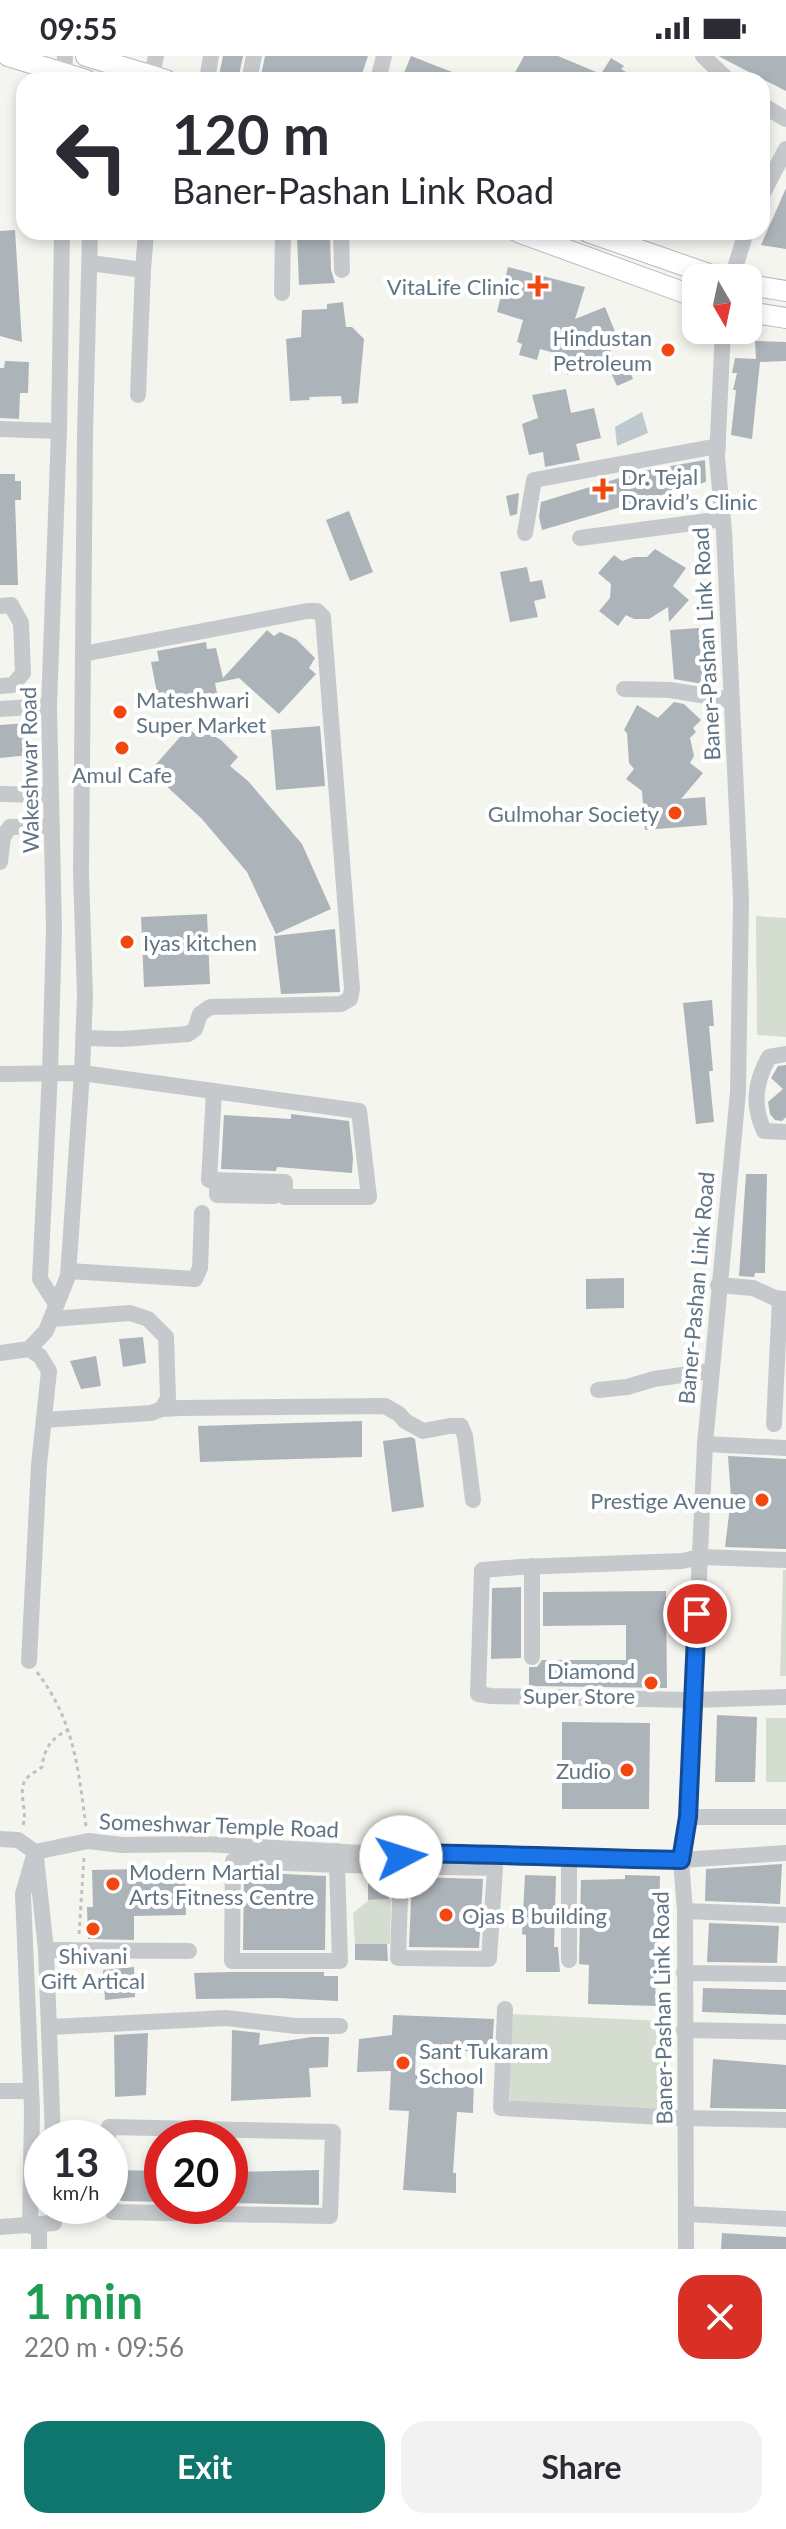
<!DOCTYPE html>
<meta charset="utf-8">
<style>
body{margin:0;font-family:Lato,sans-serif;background:#f2f2f3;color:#2b2b33;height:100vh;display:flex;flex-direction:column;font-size:30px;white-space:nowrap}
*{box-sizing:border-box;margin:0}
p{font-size:26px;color:#7c7c81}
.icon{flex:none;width:44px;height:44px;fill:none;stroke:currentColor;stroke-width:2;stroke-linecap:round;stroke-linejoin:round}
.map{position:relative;height:2193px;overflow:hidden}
.sheet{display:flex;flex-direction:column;background:#fff;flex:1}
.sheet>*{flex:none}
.guide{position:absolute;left:16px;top:16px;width:754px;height:168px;border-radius:24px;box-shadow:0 4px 12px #0003;background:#fff;color:#2b2b33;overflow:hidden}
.needle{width:52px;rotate:171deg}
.tools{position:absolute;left:682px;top:208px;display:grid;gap:16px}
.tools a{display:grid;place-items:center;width:80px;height:80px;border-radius:16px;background:#fff;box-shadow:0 4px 12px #0003;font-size:40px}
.speed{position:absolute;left:24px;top:2064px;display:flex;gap:16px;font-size:40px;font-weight:700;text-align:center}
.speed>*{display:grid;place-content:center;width:104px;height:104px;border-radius:50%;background:#fff;box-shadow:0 4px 12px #0003;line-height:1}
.speed small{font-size:20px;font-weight:400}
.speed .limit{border:12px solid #d22;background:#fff;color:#111}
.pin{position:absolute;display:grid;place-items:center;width:68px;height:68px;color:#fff;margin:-34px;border:4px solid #fff;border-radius:50%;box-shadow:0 2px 8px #0007}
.me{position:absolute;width:88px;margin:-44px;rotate:85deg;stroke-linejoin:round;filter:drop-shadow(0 0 6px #0008)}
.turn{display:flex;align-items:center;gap:28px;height:168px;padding:0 24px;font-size:36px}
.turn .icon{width:104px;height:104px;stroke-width:2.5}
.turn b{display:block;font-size:56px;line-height:68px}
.round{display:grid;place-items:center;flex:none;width:84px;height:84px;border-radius:24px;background:#f2f2f3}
.summary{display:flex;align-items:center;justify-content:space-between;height:136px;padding:0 24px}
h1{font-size:48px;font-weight:700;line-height:60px;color:#1e9e55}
.button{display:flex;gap:16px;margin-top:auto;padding:16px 24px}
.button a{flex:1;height:92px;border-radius:24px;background:#0f766e;color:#fff;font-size:32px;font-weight:700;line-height:92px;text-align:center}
.button a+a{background:#f2f2f3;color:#2b2b33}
.status{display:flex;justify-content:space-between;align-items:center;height:56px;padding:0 40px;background:#fff;direction:ltr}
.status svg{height:22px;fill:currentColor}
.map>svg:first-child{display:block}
</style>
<div class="status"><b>09:55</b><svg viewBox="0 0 49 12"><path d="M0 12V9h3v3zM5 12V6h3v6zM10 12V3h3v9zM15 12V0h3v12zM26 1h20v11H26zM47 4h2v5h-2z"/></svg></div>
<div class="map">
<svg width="786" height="2193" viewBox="0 0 786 2193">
<rect width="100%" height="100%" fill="#f5f5f0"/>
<g fill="#d5dcd0">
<polygon points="756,860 786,862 786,981 757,979"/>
<polygon points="783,1514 786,1514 786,1620 780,1620"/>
<rect x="766" y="1662" width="20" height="64"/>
<polygon points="391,1843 390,1888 355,1888 353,1857 369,1844"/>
<polygon points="510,1958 664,1965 663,2059 510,2055"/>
</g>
<polygon fill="#bdc9ce" points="642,356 648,377 617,390 615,371"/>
<g fill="#acb4b9">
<polygon points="223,0 243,0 238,24 218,24"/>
<polygon points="265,0 368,0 360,24 260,24"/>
<polygon points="411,0 470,23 470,24 401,24"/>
<polygon points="524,0 558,0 601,18 611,2 624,10 621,13 640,24 511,24"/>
<polygon points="719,0 786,0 786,35 720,1"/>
<polygon points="786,132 786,193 761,189"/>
<polygon points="15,174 22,286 0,280 0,175"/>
<polygon points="297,180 330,180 331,214 335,227 299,229"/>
<polygon points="508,211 585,231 575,263 605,251 616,278 606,282 613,301 567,319 558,298 540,293 537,304 519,299 522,288 517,286 523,264 497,256"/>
<polygon points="343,246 346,271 352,271 364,283 358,347 342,348 341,340 309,341 310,344 290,345 286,283 301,281 302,254 327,253 327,248"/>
<polygon points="755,285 786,286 786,305 760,306 752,383 731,379 736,334 733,334 737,317 732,317 735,302 756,303"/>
<polygon points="625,303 633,323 617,330 608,310"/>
<polygon points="5,305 29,306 28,337 20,337 19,363 0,362 0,312 4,312"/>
<polygon points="566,333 571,357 594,352 601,382 576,388 580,404 545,411 543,396 529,399 522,368 538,362 532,339"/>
<polygon points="705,404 706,426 542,474 539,461 541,446 642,415"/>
<polygon points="0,418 15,418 15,425 21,425 21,444 15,444 18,529 0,529"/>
<polygon points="519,437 517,458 510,460 506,440"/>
<polygon points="349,455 373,516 350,525 326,464"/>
<polygon points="655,493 686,512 673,530 689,544 669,566 668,551 649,563 634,563 626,559 618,570 599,555 610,542 611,528 598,517 614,499 622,505 634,501 647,501"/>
<polygon points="527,511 530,526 542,524 546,542 534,545 538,561 510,566 500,516"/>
<polygon points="699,572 703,628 674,623 670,574"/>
<polygon points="267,574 274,580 280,576 296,583 315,602 309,612 316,618 279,658 239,622 215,627 217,637 167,647 164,636 157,637 151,606 159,605 157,595 206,586 207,593 216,592 223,622"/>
<polygon points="674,646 684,648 701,664 693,672 696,676 690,682 694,700 690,707 703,717 681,743 705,741 707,769 645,774 642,735 626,723 634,713 629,707 627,677 624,674 637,649 658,662"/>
<polygon points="27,667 30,699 0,702 0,669"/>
<polygon points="320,670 325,730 276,734 271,674"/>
<polygon points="188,672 195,678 203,674 221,684 238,701 230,710 248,725 302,788 331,853 276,878 247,816 201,762 150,715"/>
<polygon points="207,858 210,928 144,931 141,861"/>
<polygon points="335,873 340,936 281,938 274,880"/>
<polygon points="712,944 714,970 709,970 713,1015 709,1015 714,1066 696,1068 683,947"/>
<polygon points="786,1009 786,1061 782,1065 775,1064 770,1058 768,1046 783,1033 771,1022 778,1010"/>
<polygon points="291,1058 349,1065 353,1102 352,1117 277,1111 276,1115 221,1113 224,1059 291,1063"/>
<polygon points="746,1118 767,1118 765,1217 755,1217 754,1221 739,1220"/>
<polygon points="624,1222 624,1252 586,1253 586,1223"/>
<polygon points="143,1281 146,1307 123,1311 119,1283"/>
<polygon points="96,1300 101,1330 81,1333 70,1305"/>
<polygon points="362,1365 362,1401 200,1406 198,1370"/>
<polygon points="411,1381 415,1383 424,1451 392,1456 383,1385"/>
<polygon points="728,1400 786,1403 786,1493 725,1491 731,1442"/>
<polygon points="521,1531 521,1602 491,1603 492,1532"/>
<polygon points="666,1535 667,1632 529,1630 529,1611 537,1611 542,1604 626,1604 626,1569 543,1570 543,1536"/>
<polygon points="717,1659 757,1661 755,1726 715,1726"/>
<polygon points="562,1666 650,1667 649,1753 562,1753"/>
<polygon points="782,1808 780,1848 705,1845 706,1813"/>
<polygon points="185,1812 186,1859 134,1860 134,1884 88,1883 87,1851 93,1851 92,1814"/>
<polygon points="244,1816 326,1820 325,1894 243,1894"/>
<polygon points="525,1819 556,1820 554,1891 558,1891 560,1916 526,1916 526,1879 522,1878"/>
<polygon points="625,1819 660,1820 658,1921 654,1920 657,1950 588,1948 589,1909 579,1908 581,1824 625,1823"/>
<polygon points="368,1821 390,1821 389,1843 368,1844"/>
<polygon points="412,1821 483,1823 479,1892 409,1891"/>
<polygon points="709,1867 779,1870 777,1907 707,1906"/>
<polygon points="355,1888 387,1888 388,1905 355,1904"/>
<polygon points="134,1911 135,1941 105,1944 103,1914"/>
<polygon points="230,1916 324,1916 324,1920 338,1920 338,1945 278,1942 196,1943 194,1917"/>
<polygon points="703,1932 786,1934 786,1959 702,1956"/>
<polygon points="393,1959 494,1963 492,1996 416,1993 415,2019 474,2021 473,2057 457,2056 453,2117 456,2117 456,2137 403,2134 409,2055 389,2054 391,2015 357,2016 359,1983 392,1979"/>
<polygon points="232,1974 260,1977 259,1989 312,1981 329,1981 328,2011 309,2012 311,2041 231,2045"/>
<polygon points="148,1977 146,2039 115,2041 114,1979"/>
<polygon points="713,2003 786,2009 786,2053 710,2052"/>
<polygon points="116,2114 162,2115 162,2146 121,2145 116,2137"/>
<polygon points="319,2114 319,2149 230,2147 230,2116"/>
<polygon points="722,2177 786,2181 786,2193 721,2193"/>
</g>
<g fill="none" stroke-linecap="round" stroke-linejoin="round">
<g stroke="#b6babe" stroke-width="22">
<g id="major">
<polyline points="8,0 86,24"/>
<polyline points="86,0 166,24"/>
<polyline points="518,176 696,241"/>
<polyline points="588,176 720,222"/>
<polyline points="748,229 786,235"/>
<polyline points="748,256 786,262"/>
</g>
</g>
<g stroke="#bec0c2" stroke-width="3" stroke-dasharray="4 4" stroke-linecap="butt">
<path d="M37,1616c37,49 41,95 49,154"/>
<path d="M23,1769c5,-15 -6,-34 3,-46 4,-5 11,-8 16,-12 2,-18 9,-29 26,-37"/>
<polyline points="79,1878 84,1802"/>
</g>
<g stroke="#c6c9cc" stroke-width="16">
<polyline points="703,0 728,24"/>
<polyline points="152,19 156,0"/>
<polyline points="64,24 65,0"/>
<polyline points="207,24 211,0"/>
<polyline points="249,24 254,0"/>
<polyline points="378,24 384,0"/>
<polyline points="762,49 786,63"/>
<polyline points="762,139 786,93"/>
<polyline points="341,176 342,214"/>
<polyline points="90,207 143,214 138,339"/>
<polyline points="143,214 146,176"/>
<polyline points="732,222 746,176"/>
<polyline points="282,237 283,176"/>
<polyline points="0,373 59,375"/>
<polyline points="525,477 534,424 718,390"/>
<polyline points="580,482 723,463"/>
<polyline points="0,550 11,549 21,567 23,617 13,629 0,630"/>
<polyline points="83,598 307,555 317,555 323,561 352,933 350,943 341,948 210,951 200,958 195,973 188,978 122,983 84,982"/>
<polyline points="624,633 670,634 731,644"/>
<polyline points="0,653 49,650"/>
<polyline points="0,738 51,739"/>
<polyline points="0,806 3,781 10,771 52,770"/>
<path d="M786,998l-17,3c-14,25 -17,48 -5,74l22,1"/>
<polyline points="0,1018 82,1017 359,1055 369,1141 285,1141 285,1126 209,1124 214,1036"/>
<polyline points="217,1124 217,1139 274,1140"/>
<polyline points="69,1215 195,1223 200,1212 202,1157"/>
<polyline points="718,1229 753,1232 775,1242 786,1243"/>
<polyline points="56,1248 40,1223 50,1016 54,873 49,650 59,375 62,176"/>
<polyline points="52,1263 130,1257 148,1263 166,1281 168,1342 162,1353"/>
<polyline points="29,1293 46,1275 68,1220 82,1017 85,940 81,818 85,378 90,176"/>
<polyline points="0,1297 29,1293"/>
<polyline points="598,1334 627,1331 654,1323 710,1315"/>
<polyline points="44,1364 151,1357 162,1353 181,1352 385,1350 399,1358 405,1365 423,1375 450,1370 461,1370 465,1380 473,1444"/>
<polyline points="774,1368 780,1243"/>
<polyline points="705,1388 786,1392"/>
<polyline points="786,1504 700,1501 682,1505 520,1511 482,1514 478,1638 491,1640 692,1644 786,1641"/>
<polyline points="532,1601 532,1510"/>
<polyline points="29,1605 39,1409 49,1315 40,1300 29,1293"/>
<polyline points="688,1761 786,1761"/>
<polyline points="0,1783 18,1784 35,1796 88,1785 122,1789 205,1788 363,1797 501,1798 569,1802 681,1804 786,1797"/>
<polyline points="336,1795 337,1809 495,1812 489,1903 398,1902 401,1812 400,1797"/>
<polyline points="36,1801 46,1894 53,2082"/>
<polygon points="233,1805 337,1809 340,1905 232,1905"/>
<polyline points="685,1855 786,1859"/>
<polyline points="46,1894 189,1895"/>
<polyline points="569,1904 569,1802"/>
<polyline points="684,1917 786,1918"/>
<polyline points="505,1953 501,2052 681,2062 786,2064"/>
<polyline points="51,1971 226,1962 296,1970 340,1970"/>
<polyline points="684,1974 786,1976"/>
<polyline points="0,2035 31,2035"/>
<polyline points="108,2082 109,2071 333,2076 330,2160 113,2156 110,2146"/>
<polyline points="687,2158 786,2163"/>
<polyline points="39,2169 39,2193"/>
<polyline points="30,2170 32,2054 23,1838 35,1796"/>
<polyline points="0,2171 54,2167 54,2150"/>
<polyline points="686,2193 685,1855 681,1804 688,1761 705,1388 738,1036 741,844 724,475 717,402 723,274"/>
</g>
<use href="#major" stroke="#fff" stroke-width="20"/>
</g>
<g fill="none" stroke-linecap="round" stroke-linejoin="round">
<g stroke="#114b97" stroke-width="20">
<path id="route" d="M401,1801l-1,-4c94,1 187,5 281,7l7,-43 9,-203"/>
</g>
<use href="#route" stroke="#1a73e8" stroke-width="14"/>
</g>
<g fill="#f34711" stroke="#fff" stroke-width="3">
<path d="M534 218h8v8h8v8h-8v8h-8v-8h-8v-8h8z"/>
<circle cx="668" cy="294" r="8"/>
<path d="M599 421h8v8h8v8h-8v8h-8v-8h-8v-8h8z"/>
<circle cx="120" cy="656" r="8"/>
<circle cx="122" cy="692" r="8"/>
<circle cx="675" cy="757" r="8"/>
<circle cx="127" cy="886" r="8"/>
<circle cx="762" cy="1444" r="8"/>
<circle cx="651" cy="1627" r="8"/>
<circle cx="627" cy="1714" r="8"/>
<circle cx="113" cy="1828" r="8"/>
<circle cx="446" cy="1859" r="8"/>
<circle cx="93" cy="1873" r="8"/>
<circle cx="403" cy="2007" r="8"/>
</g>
<g text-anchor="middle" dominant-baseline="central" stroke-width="8" stroke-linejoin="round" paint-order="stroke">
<g font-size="22" fill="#607484" stroke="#fff" text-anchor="end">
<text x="520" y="230">VitaLife Clinic</text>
<text x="652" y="281">Hindustan<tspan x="652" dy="25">Petroleum</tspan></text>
<text x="621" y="420" text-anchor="start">Dr. Tejal<tspan x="621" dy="25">Dravid’s Clinic</tspan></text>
<text x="136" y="643" text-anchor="start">Mateshwari<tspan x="136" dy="25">Super Market</tspan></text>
<text x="122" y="718" text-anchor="middle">Amul Cafe</text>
<text x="659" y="757">Gulmohar Society</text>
<text x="143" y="886" text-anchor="start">Iyas kitchen</text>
<text x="746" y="1444">Prestige Avenue</text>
<text x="635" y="1614">Diamond<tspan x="635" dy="25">Super Store</tspan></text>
<text x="611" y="1714">Zudio</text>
<text x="129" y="1815" text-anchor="start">Modern Martial<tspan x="129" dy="25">Arts Fitness Centre</tspan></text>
<text x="462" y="1859" text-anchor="start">Ojas B building</text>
<text x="93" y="1899" text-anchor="middle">Shivani<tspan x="93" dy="25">Gift Artical</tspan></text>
<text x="419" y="1994" text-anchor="start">Sant Tukaram<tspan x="419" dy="25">School</tspan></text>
</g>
<g font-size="22" fill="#607484" stroke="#fff">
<text transform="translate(706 588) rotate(-93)">Baner-Pashan Link Road</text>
<text transform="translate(29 714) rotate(-91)">Wakeshwar Road</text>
<text transform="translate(696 1232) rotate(-85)">Baner-Pashan Link Road</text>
<text transform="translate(219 1769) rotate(2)">Someshwar Temple Road</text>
<text transform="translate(662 1952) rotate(-91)">Baner-Pashan Link Road</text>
</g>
</g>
</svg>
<div class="tools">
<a><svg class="needle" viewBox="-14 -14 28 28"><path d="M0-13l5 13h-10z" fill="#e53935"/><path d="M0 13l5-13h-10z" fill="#7c7c81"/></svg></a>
</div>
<div class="speed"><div>13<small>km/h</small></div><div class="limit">20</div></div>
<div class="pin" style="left:697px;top:1558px;background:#d93025"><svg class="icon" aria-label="arrive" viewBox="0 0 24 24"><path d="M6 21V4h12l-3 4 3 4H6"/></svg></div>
<svg class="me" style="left:401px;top:1801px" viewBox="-20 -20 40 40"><circle r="19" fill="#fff"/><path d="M0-13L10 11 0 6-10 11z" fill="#1a73e8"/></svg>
<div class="guide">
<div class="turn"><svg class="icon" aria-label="left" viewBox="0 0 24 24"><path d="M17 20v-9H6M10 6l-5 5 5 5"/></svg><div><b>120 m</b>Baner-Pashan Link Road</div></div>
</div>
</div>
<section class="sheet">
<div class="summary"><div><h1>1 min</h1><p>220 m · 09:56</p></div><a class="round" style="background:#d93025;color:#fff"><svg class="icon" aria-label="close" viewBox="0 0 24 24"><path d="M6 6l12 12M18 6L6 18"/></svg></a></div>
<div class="button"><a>Exit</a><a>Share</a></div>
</section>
